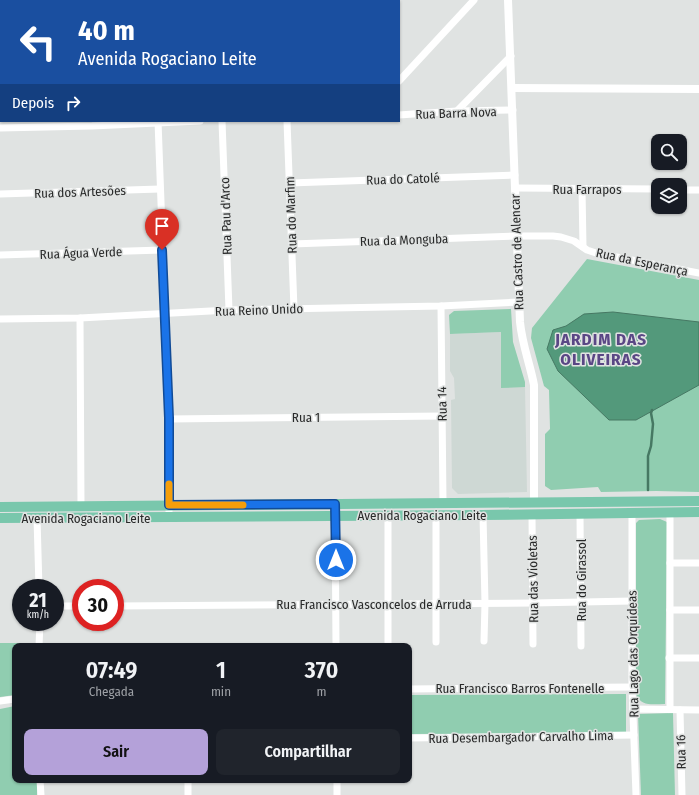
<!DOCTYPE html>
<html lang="pt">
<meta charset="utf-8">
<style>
body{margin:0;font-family:"Fira Sans Condensed",sans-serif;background:#20242c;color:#f1f3f6;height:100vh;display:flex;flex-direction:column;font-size:15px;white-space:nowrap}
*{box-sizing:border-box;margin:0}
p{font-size:13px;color:#9ea1a6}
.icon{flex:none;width:22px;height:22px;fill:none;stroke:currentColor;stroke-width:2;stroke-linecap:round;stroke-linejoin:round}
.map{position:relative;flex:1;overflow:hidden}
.details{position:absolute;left:12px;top:643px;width:400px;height:140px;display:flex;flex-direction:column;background:#171b24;border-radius:8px;box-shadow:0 1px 3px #0004}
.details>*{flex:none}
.banner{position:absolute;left:0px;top:0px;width:400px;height:122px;box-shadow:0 1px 3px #0004;background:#1a4fa0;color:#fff;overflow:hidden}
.tools{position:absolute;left:651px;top:134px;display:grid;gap:8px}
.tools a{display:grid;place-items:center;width:36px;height:36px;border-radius:8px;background:#171b24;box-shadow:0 1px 3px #0004;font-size:20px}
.speed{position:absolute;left:12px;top:579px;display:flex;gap:8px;font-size:20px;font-weight:700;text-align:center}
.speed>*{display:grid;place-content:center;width:52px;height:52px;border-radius:50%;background:#171b24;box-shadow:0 1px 3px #0004;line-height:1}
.speed small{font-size:10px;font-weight:400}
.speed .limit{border:6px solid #d22;background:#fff;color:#111}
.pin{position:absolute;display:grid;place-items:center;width:34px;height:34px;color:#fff;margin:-41px -17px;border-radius:50% 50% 50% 0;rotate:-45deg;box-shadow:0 0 4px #0007}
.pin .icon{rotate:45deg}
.me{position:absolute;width:44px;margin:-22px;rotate:0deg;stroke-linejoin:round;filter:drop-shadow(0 0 3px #0008)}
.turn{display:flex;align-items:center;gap:14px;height:84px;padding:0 12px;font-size:18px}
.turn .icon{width:52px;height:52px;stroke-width:2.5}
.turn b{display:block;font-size:28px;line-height:34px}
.then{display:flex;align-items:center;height:38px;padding:0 12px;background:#0003;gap:8px;font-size:15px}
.eta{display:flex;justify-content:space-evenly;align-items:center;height:68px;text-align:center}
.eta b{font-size:24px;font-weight:600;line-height:28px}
.button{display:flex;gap:8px;margin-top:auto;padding:8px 12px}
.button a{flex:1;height:46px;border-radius:8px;background:#b4a1d9;color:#111;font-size:16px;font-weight:600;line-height:46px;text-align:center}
.button a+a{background:#20242c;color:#f1f3f6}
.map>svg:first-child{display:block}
</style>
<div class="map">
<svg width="699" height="795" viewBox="0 0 699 795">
<rect width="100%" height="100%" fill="#e0e3e2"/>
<polygon fill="#ced8d4" points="501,332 501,387 525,387 527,492 458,494 452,488 451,400 455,399 454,378 450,371 450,334"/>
<g fill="#90cdb0">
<polygon points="587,259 699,280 699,492 656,491 601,492 598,487 551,490 545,486 545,434 550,429 549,390 544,386 531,338 532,328"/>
<polygon points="511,309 513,342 525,382 525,387 501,388 501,332 450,334 449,315 454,311"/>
<path d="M660,519l7,3 -2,182c-12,0 -24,3 -29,-10v-171l3,-3z"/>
<polygon points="0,643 34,643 34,646 15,646 15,695 0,697"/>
<polygon points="626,694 626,733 409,734 409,695"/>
<polygon points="15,706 15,780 37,780 37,795 0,795 0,709"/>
<polygon points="673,713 675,795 641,795 638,714"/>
</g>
<polygon fill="#53997b" stroke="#467863" points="613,312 699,322 699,385 636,420 609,420 558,371 547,349 553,330 566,326 584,314"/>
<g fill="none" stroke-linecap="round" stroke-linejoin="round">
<polyline stroke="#467863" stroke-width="2.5" points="648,490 648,456 651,446 653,424 651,413 652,410"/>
<g stroke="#fff" stroke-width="7">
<polyline points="26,0 26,1"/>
<polyline points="88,0 88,1"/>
<polyline points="155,0 155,1"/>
<polyline points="165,0 166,1"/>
<polyline points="212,1 213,0"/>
<polyline points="300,1 301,0"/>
<polyline points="386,1 387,0"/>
<polyline points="399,81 474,0"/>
<polyline points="457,111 511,56"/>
<polyline points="399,115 457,111 513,110"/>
<polyline points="158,121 169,419 169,517"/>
<polyline points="222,121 229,310"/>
<polyline points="287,121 294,309"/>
<polyline points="0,128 92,126 200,121"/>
<polyline points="290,183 515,175"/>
<polyline points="515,188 658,189"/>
<polyline points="582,189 583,247"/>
<polyline points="680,190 699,190"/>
<polyline points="0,194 160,189"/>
<polyline points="292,244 516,236 553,236 561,237 574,241 587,250 596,253 699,273"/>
<polyline points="0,255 162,250"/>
<polyline points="441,306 443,503"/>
<polyline points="80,318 81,506"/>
<polyline points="0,319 80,318 229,310 441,306 519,302"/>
<polyline points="169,419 442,416"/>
<polyline points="335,504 336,646"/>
<polyline points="580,513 581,646"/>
<polyline points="632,513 632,687 636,795"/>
<polyline points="532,514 533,644"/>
<polyline points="388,515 388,646"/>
<polyline points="483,515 485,603 484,641"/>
<polyline points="37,518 39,588"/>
<polyline points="670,563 699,563"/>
<polyline points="55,606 81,606"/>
<polyline points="115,606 533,603 632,601"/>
<polyline points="670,610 699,610"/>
<polyline points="436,642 436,515"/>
<polyline points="39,646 40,622"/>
<polyline points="669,658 699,658"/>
<polyline points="409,689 632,687"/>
<polyline points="0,701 15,699"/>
<polyline points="633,709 699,710"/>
<polyline points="670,709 670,513"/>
<polyline points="680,710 682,795"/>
<polyline points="409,738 634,735"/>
<polyline points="40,780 41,795"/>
<polyline points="188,780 188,795"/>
<polyline points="337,780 337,795"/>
</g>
<g stroke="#fff" stroke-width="8">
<path d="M508,0l12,322c2,22 10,42 14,63v117"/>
<polyline points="512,88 699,89"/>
</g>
<g stroke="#79c7ac" stroke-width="10">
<polyline points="0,507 699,501"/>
<polyline points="0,518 483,515 699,512"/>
</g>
</g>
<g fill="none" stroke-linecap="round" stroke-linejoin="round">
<g stroke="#114b97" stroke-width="10">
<polyline id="route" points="162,250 169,418 169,505 335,504 336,560"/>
</g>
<use href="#route" stroke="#1a73e8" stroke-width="7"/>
<polyline stroke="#f59e0b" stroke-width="7" points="169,484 169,505 243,505"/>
</g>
<g text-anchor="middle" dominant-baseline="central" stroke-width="3" stroke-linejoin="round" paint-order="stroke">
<g font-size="13" fill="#292a2a" stroke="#e0e3e2">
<text transform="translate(456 113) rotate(-2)">Rua Barra Nova</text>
<text transform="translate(403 179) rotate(-2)">Rua do Catolé</text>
<text x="587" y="189">Rua Farrapos</text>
<text transform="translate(80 192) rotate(-2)">Rua dos Artesões</text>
<text transform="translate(291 215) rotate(-92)">Rua do Marfim</text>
<text transform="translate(226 216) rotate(-92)">Rua Pau d'Arco</text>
<text transform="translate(404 240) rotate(-2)">Rua da Monguba</text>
<text transform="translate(517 252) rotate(-92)">Rua Castro de Alencar</text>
<text transform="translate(81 253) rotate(-2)">Rua Água Verde</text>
<text transform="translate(642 262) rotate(12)">Rua da Esperança</text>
<text transform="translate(259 310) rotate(-2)">Rua Reino Unido</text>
<text transform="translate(442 404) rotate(-91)">Rua 14</text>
<text x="306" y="417">Rua 1</text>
<text x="422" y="515">Avenida Rogaciano Leite</text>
<text x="86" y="518">Avenida Rogaciano Leite</text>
<text transform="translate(533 579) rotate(-91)">Rua das Violetas</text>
<text transform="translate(581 580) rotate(-90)">Rua do Girassol</text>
<text x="374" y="604">Rua Francisco Vasconcelos de Arruda</text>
<text transform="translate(633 654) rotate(-91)">Rua Lago das Orquídeas</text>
<text x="520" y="688">Rua Francisco Barros Fontenelle</text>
<text transform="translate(521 737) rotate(-1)">Rua Desembargador Carvalho Lima</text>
<text transform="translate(681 752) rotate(-91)">Rua 16</text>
</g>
<g font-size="17" font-weight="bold" letter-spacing="1" fill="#5a4785" stroke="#e0e3e2">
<text x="601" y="339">JARDIM DAS<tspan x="601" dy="20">OLIVEIRAS</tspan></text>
</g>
</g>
</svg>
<div class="tools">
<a><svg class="icon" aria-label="search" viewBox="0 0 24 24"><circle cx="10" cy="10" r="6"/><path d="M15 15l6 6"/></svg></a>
<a><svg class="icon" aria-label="layers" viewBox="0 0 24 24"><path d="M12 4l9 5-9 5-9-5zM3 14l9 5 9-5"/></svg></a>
</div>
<div class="speed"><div>21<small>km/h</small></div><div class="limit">30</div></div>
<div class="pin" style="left:162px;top:250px;background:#d93025"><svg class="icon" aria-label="arrive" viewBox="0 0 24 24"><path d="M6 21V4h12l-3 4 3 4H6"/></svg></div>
<svg class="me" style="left:336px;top:560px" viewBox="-20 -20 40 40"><circle r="17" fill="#1a73e8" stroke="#fff" stroke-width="3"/><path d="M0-11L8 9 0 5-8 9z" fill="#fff"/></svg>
<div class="banner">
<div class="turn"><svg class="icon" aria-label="left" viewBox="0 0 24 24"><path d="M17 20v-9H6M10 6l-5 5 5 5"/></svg><div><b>40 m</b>Avenida Rogaciano Leite</div></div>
<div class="then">Depois<svg class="icon" aria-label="right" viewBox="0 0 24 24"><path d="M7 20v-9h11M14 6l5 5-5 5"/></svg></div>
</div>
<section class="details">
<div class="eta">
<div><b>07:49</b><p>Chegada</p></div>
<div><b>1</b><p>min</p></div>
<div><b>370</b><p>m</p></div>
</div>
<div class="button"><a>Sair</a><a>Compartilhar</a></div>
</section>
</div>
